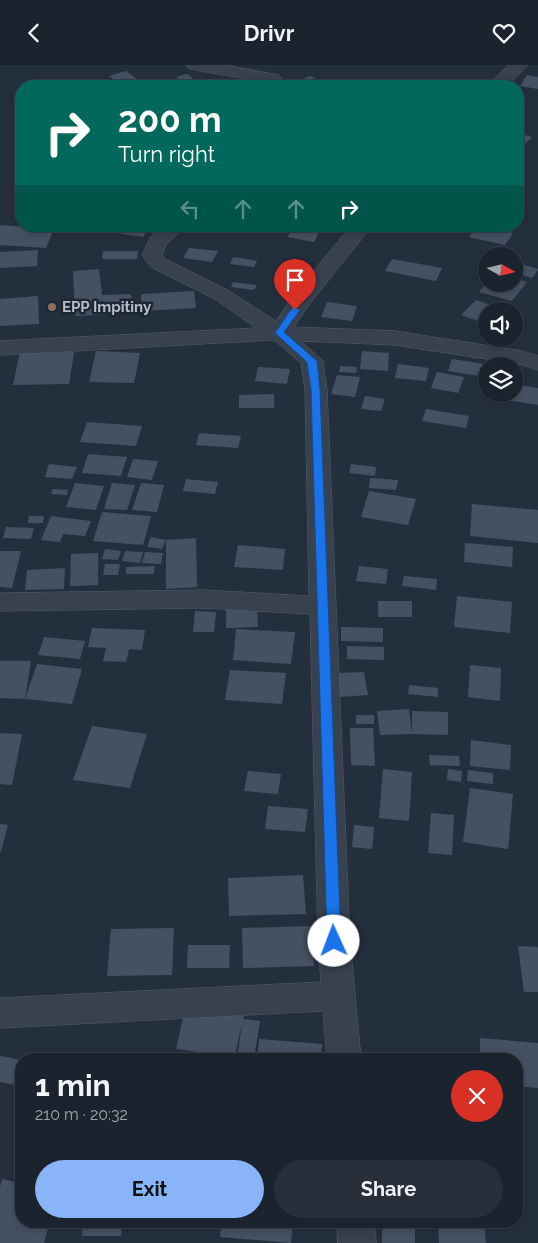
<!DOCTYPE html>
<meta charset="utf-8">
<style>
body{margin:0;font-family:Raleway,sans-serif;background:#282f3a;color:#f1f3f6;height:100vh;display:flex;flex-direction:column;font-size:19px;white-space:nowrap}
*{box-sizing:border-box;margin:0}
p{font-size:16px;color:#a0a4aa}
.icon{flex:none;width:28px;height:28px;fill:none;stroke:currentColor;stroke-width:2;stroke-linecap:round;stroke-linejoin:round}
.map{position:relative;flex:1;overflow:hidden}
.sheet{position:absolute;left:15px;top:988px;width:508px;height:175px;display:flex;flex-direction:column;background:#1b232e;border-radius:20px;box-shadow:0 2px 8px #0003,0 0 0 1px #39404a}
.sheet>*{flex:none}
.hud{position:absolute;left:15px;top:15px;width:509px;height:152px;border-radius:20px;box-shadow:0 2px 8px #0003,0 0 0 1px #39404a;background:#00695c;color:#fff;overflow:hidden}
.needle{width:32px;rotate:98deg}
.buttons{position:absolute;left:478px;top:182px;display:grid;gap:10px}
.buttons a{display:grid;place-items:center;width:45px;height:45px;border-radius:50%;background:#1b232e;box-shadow:0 2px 8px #0003,0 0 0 1px #39404a;font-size:25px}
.pin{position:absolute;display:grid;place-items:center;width:42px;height:42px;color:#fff;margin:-51px -21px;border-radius:50% 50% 50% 0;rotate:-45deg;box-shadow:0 0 5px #0007}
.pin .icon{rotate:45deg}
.me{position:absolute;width:55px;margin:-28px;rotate:358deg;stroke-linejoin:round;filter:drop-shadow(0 0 4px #0008)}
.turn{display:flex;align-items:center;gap:18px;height:105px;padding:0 20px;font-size:22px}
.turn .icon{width:65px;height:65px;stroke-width:2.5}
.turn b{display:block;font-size:35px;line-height:42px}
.lanes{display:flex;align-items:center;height:48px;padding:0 20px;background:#0003;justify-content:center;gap:25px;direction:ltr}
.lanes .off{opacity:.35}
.round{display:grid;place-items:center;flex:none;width:52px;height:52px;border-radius:26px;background:#282f3a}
.head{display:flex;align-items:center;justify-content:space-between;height:85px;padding:0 20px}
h1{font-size:30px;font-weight:700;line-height:38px}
.primary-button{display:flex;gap:10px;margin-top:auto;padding:10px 20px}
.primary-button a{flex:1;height:58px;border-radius:30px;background:#8ab4f8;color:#111;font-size:20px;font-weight:700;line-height:58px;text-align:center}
.primary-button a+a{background:#282f3a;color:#f1f3f6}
header{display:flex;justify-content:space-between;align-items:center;height:65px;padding:0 20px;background:#1b232e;font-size:22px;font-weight:700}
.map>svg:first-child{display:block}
</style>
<header><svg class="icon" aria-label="back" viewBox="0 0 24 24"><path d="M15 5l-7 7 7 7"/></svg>Drivr<svg class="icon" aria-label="heart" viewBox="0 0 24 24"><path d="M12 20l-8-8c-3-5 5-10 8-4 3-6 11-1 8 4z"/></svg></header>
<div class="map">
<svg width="538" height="1178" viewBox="0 0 538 1178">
<rect width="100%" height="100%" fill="#242f3e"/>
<g fill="#455162">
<polygon points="126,6 146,21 122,21 109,11"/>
<polygon points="187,9 203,21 159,21 179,15 176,12"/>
<polygon points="527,10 538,12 538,24 520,21"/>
<polygon points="310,11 327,19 385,18 386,21 287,21"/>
<polygon points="518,68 532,72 518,86"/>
<polygon points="0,160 54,164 46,183 0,180"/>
<polygon points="120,161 125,161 148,164 143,172 116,168"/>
<polygon points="294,161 320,165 314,177 287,172"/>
<polygon points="476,161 485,161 513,168 505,180 469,172"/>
<polygon points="76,163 92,164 91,168 74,167"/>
<polygon points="189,183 218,186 212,197 183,193"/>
<polygon points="38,185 37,201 0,203 0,187"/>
<polygon points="103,186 138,186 137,194 102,194"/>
<polygon points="233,192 257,196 254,202 230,199"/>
<polygon points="392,194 442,203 436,216 385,206"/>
<polygon points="514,197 538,204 538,205 532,213 514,208"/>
<polygon points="99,204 102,230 131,229 132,248 75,251 73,206"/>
<polygon points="514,213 527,217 512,236 479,227 485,219 514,219"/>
<polygon points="233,217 257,220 254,225 231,222"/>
<polygon points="194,226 196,243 142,246 141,229"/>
<polygon points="38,231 39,259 0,261 0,234"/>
<polygon points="476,235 504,244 502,246 486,246 486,259 461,250"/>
<polygon points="327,237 357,241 352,256 321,252"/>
<polygon points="96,286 140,288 134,318 89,317"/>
<polygon points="362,286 389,288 388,306 360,304"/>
<polygon points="20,287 74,287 69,319 13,320"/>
<polygon points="452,294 491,300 491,301 486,301 486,312 448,306"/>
<polygon points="398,299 429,303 426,316 395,313"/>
<polygon points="340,301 357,302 356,308 339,307"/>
<polygon points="258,302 290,304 287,319 255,316"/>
<polygon points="437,307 464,312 458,328 431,323"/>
<polygon points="337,310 360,312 355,332 331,329"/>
<polygon points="514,319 538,323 538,340 506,335 508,329 514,329"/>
<polygon points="274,329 274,343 239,343 239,330"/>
<polygon points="365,331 385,334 381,346 361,344"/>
<polygon points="426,344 469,351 466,363 422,356"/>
<polygon points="87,357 142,361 136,381 80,377"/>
<polygon points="199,368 241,371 238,383 196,380"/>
<polygon points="88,389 127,392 121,411 82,408"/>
<polygon points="133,394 158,396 152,415 127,412"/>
<polygon points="49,399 77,402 72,414 45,412"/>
<polygon points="351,399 376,402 375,411 349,408"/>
<polygon points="370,413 398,415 396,425 369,423"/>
<polygon points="186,414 218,417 215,429 183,426"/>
<polygon points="75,418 104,421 96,445 66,442"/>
<polygon points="112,418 135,420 127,445 104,444"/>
<polygon points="141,418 164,420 157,447 132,445"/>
<polygon points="53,424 68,425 67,430 51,429"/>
<polygon points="369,426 416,434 408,460 361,452"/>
<polygon points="472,439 538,445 538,478 470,471"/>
<polygon points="102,447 151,451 143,480 93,476"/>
<polygon points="29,451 44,451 43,458 28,458"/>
<polygon points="51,451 91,456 85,471 63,469 60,477 41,475"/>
<polygon points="6,462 34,463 31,474 3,473"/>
<polygon points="151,472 166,475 162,484 147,482"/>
<polygon points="196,473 197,522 166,524 166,475"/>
<polygon points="465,478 513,482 512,502 464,497"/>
<polygon points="238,480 285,484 283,505 234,502"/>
<polygon points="105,484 121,486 118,495 102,494"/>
<polygon points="0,486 21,486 12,523 0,522"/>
<polygon points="125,486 143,487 140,498 122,496"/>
<polygon points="145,487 163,488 161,499 142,498"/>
<polygon points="98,488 98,520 70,521 71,489"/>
<polygon points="105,499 120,499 118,510 103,510"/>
<polygon points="155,501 154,509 126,509 126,502"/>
<polygon points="359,501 388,504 386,519 356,516"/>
<polygon points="65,503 64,524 25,525 27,505"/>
<polygon points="404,511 437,514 436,525 402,521"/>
<polygon points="457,531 512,537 510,568 454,562"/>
<rect x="378" y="536" width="34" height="16"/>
<polygon points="257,542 258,562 226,563 226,543"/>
<polygon points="195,546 216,547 214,567 193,567"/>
<polygon points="341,562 383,563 383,577 341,576"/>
<polygon points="92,563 145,565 142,585 129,584 126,597 103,596 106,583 88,582"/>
<polygon points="236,564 295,567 291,599 233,595"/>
<polygon points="44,572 85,576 80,594 38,590"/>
<polygon points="347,581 384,582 384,595 347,594"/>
<polygon points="0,596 31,596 25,634 0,633"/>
<polygon points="37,599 82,604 72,639 25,634"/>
<polygon points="470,600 501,603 500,636 468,632"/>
<polygon points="230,605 286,608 282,639 225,635"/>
<polygon points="364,607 368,630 339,632 337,608"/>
<polygon points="409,620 438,623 438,632 408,629"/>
<polygon points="409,644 412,669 380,670 377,646"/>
<polygon points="412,646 448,647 448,670 412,669"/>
<rect x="356" y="650" width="18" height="9"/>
<polygon points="92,661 147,669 130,723 73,715"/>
<polygon points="350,663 373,663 375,701 351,700"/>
<polygon points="0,668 22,669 12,720 0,719"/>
<polygon points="471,675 511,680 510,705 470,701"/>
<polygon points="429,690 459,691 460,701 430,700"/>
<polygon points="383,704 412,707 409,756 379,753"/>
<polygon points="448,704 462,706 461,717 447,715"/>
<polygon points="468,705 493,708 493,719 467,716"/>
<polygon points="248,706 281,709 278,729 244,726"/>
<polygon points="470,723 513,729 508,784 463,777"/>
<polygon points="268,741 308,744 305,767 265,764"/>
<polygon points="431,748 454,750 452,790 428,788"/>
<polygon points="0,759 8,760 1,787 0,787"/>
<polygon points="354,760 374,762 372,784 352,782"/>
<polygon points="303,810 306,849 229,851 228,813"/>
<polygon points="311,861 314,901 243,903 242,863"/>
<polygon points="174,863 172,910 107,911 111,864"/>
<polygon points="188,880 230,880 229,903 187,903"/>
<polygon points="518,881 538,882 538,927 524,927"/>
<polygon points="185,944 244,951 243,954 260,956 254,994 237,994 242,958 234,994 190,994 191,988 221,990 176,984"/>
<polygon points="480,973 538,978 538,1023 516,1021 516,994 480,994"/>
<polygon points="259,974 322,979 321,994 257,994"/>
<polygon points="0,991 21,995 21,1021 0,1017"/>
<polygon points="2,1114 21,1118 21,1156 50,1156 44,1178 0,1178 0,1122"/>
<polygon points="83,1156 122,1156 121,1171 82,1171"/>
<polygon points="222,1156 293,1156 291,1178 220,1172"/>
<polygon points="302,1156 338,1156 338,1162 302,1159"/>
<rect x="382" y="1156" width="33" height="22"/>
<polygon points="438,1156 484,1156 486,1178 439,1178"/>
</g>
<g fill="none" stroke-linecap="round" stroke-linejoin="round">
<g stroke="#565f6c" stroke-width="1">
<g id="minor">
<polygon points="187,0 224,0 273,9 279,10 282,14 279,18 273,19 196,5 190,4"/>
<polygon points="509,0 528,0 507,21 488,21"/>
<polygon points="164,161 186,161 166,180 162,190 165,194 229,226 276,256 295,228 351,161 372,161 311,237 294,262 395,266 522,286 538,291 538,305 519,299 395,280 301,276 323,296 327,325 350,876 361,994 327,994 323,946 0,963 0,933 321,917 318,876 310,549 203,543 0,546 0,528 203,525 309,531 305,325 301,298 274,275 0,290 0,276 256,263 215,234 151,202 142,190 150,173"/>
<polygon points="337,1156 375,1156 376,1178 338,1178"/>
</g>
</g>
<use href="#minor" fill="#38414e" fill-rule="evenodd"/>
</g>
<polygon fill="#1a73e8" stroke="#114b97" points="295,242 300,245 284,267 317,296 320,325 341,876 339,880 334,882 329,880 327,876 311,325 307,297 275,268 292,243"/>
<circle fill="#8d6e63" stroke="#1d2633" stroke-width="2" cx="52" cy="242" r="5"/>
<g text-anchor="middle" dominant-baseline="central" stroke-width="5" stroke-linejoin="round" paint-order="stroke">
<g font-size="15" font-weight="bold" fill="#b4bcc9" stroke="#1d2633" text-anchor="start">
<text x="62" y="242">EPP Impitiny</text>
</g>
</g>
</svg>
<div class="buttons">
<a><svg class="needle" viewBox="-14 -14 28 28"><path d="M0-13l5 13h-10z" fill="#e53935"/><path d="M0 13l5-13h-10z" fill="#a0a4aa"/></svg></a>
<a><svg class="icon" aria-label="sound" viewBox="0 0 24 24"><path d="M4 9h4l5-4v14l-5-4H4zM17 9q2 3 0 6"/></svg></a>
<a><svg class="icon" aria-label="layers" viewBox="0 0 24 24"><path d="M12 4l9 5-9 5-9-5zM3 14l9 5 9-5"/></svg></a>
</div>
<div class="pin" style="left:295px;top:245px;background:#d93025"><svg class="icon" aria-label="arrive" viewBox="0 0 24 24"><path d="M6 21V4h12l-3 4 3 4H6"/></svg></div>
<svg class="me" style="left:334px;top:876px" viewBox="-20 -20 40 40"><circle r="19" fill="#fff"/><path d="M0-13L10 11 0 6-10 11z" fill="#1a73e8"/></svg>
<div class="hud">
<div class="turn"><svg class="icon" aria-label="right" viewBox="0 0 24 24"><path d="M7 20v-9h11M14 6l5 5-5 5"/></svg><div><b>200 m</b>Turn right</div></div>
<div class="lanes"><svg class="icon off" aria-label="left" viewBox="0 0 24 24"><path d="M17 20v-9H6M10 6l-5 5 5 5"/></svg><svg class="icon off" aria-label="ahead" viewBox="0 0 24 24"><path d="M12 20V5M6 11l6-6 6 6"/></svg><svg class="icon off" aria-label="ahead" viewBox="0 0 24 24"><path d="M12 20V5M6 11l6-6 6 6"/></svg><svg class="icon" aria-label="right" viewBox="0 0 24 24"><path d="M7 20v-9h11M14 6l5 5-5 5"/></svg></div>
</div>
<section class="sheet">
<div class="head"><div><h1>1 min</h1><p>210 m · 20:32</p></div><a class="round" style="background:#d93025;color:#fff"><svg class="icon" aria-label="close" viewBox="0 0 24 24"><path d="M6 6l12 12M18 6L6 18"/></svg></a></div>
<div class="primary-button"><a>Exit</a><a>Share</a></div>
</section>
</div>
